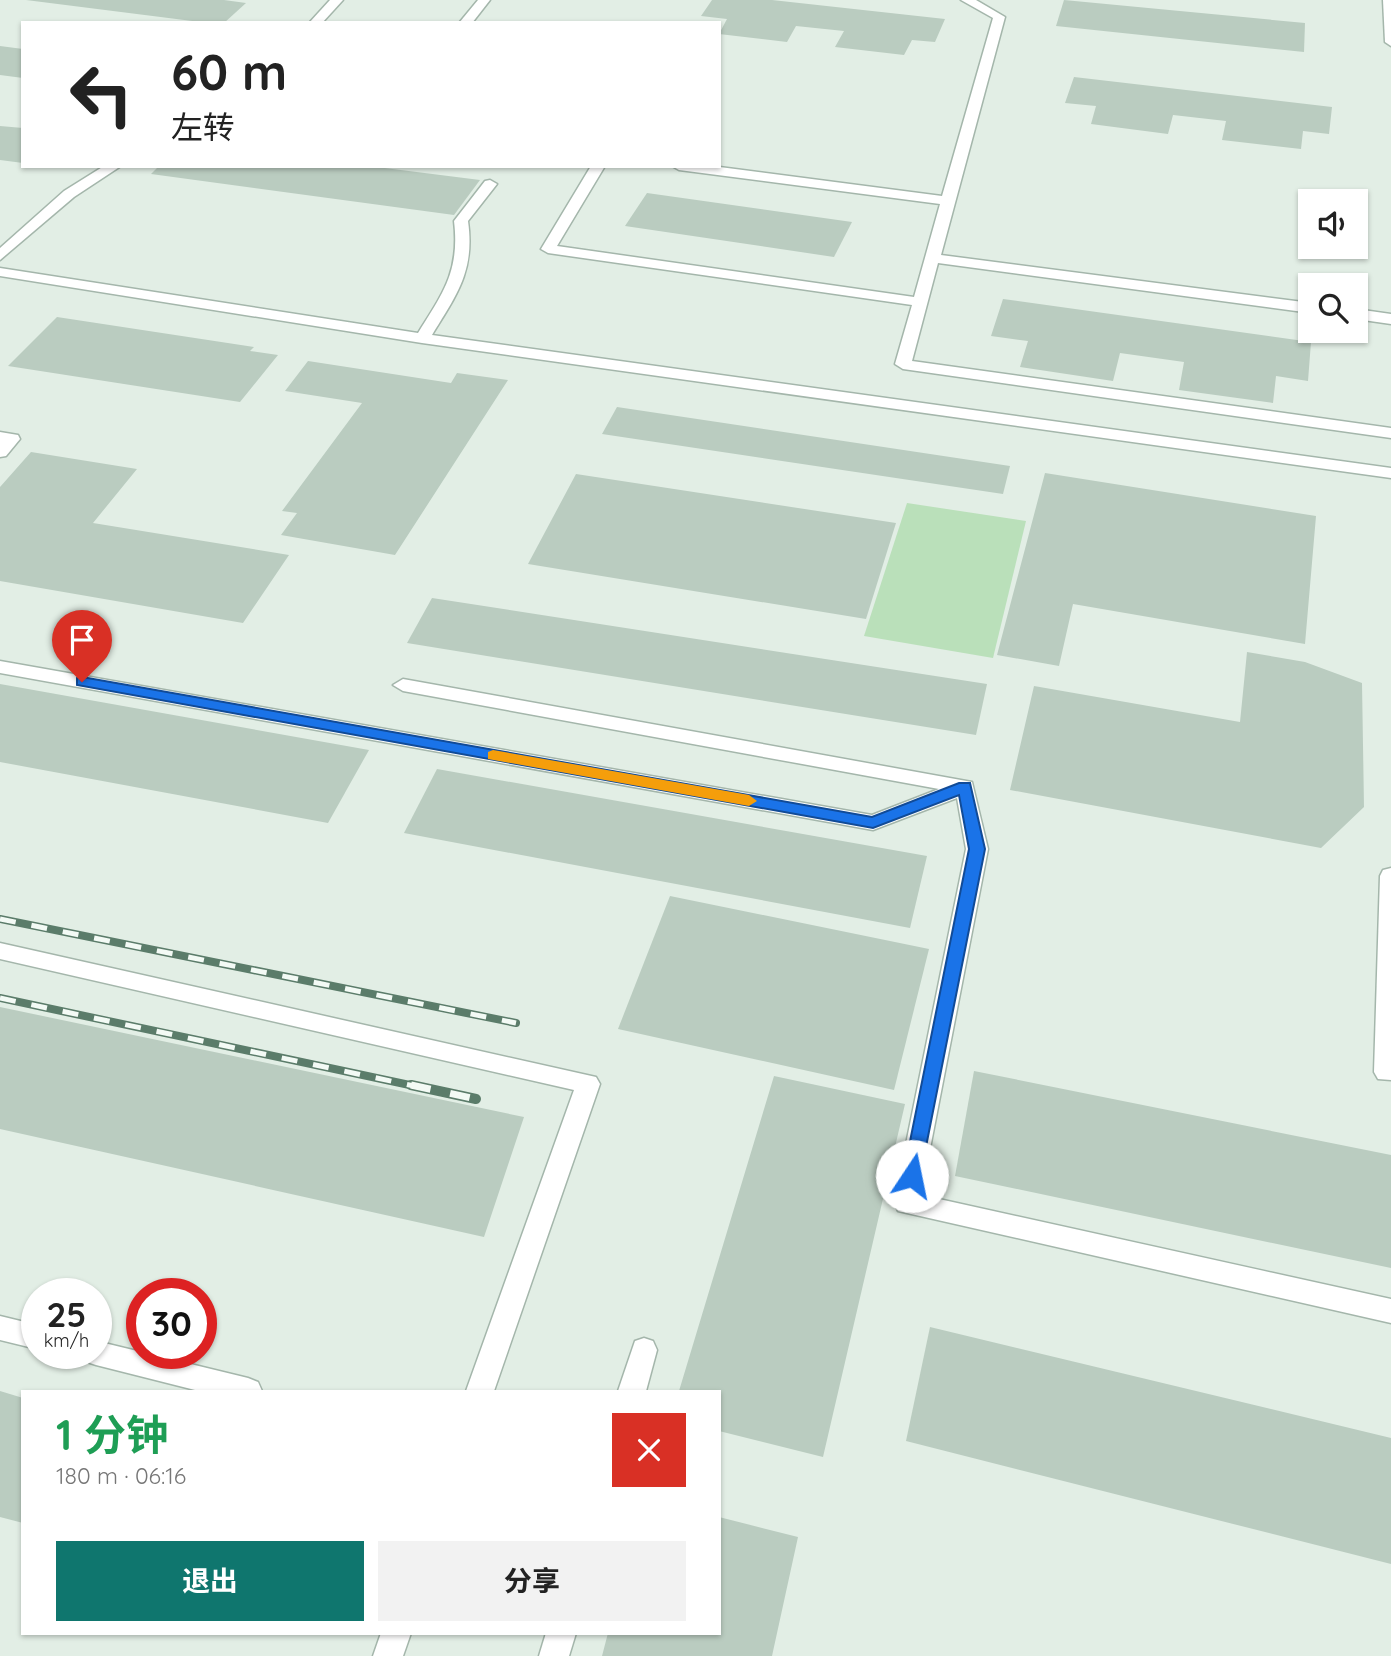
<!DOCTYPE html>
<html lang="zh">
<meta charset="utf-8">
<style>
body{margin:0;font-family:Quicksand,"Noto Sans SC",sans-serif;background:#f2f2f2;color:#222;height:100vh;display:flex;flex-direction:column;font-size:26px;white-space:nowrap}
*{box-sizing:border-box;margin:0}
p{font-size:23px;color:#767676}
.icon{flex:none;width:38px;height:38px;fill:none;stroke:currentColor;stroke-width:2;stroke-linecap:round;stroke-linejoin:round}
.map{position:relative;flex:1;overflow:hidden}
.panel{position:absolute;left:21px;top:1390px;width:700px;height:245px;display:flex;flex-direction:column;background:#fff;border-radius:0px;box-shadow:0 2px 5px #0004}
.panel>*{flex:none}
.guide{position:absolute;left:21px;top:21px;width:700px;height:147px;border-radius:0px;box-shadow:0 2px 5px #0004;background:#fff;color:#222;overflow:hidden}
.fabs{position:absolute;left:1298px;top:189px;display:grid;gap:14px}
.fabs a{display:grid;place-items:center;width:70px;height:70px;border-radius:0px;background:#fff;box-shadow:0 2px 5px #0004;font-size:35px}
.speed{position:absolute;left:21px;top:1278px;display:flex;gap:14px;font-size:35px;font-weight:700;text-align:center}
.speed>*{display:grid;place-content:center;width:91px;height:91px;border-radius:50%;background:#fff;box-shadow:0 2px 5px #0004;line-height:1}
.speed small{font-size:18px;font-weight:400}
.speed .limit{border:10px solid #d22;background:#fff;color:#111}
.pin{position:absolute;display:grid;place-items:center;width:60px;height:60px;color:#fff;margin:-72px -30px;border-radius:50% 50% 50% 0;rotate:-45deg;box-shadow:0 0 7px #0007}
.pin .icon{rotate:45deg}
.me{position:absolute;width:77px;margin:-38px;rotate:11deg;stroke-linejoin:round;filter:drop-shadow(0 0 5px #0008)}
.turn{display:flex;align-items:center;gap:24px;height:147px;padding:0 35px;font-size:32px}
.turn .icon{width:91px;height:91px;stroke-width:2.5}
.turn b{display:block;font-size:49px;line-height:60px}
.round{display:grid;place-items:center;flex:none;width:74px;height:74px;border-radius:0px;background:#f2f2f2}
.headline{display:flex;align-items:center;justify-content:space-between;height:119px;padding:0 35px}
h1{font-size:42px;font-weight:700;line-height:52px;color:#1e9e55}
.cta{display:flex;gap:14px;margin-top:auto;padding:14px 35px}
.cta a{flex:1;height:80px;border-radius:0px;background:#0f766e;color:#fff;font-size:28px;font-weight:700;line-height:80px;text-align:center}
.cta a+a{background:#f2f2f2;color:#222}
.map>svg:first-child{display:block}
</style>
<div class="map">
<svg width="1391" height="1656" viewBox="0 0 1391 1656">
<rect width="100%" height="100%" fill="#e2eee5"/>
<polygon fill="#bae0ba" points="907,503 1026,521 993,658 864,636"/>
<g fill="#baccc0">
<polygon points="26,0 224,0 246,3 224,23 208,23"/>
<polygon points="712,0 772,0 945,19 935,42 912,40 904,55 835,47 844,31 796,26 787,42 719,34 727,19 701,16"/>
<polygon points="1064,0 1305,23 1304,52 1056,26"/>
<polygon points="0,46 23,49 23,78 0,75"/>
<polygon points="1074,77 1332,107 1329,134 1303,131 1301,149 1222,140 1226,121 1173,115 1168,134 1091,124 1096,106 1065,103"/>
<polygon points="0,126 23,128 23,163 0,160"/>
<polygon points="159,166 369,166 480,180 454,215 151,174"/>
<polygon points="647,193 852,222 834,257 625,226"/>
<polygon points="1003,299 1311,342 1308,381 1276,376 1273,403 1179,390 1184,362 1120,353 1113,381 1020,367 1028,341 991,336"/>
<polygon points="57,317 254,347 250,351 278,355 240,402 8,366"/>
<polygon points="308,361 451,383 457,373 508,380 395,555 281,535 297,513 282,511 362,403 285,391"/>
<polygon points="617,407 1010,466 1003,494 602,434"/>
<polygon points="31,452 137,469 93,523 289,555 243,623 0,581 0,487"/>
<polygon points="1045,473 1316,516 1305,644 1073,604 1059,666 997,655"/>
<polygon points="576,474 896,523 866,619 528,564"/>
<polygon points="432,598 987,684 976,735 407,643"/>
<polygon points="1247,652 1305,662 1362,683 1364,807 1321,848 1010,790 1034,686 1240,722"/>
<polygon points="0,684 369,750 328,823 0,762"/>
<polygon points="437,769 927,856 910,928 404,833"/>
<polygon points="670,896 929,949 894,1090 618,1029"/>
<polygon points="0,1007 524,1117 484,1237 0,1129"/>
<polygon points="974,1071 1391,1155 1391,1268 955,1176"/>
<polygon points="774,1076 905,1104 823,1457 719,1431 719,1391 679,1391"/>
<polygon points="930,1327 1391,1438 1391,1564 906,1441"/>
<polygon points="0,1391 23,1398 23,1523 0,1517"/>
<polygon points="719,1517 798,1537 772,1656 602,1656 608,1633 719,1633"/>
</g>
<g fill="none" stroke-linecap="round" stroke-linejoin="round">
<g stroke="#a4b6ab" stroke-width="3">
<g id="lane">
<polygon points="330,0 343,0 322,23 309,23"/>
<polygon points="104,166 121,166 74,197 0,260 0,248 64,191"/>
</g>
</g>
<g stroke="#a4b6ab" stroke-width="3">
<g id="street">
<polygon points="478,0 490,0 472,23 459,23"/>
<polygon points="961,0 976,0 1005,17 941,255 1311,303 1311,313 938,263 912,361 1391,428 1391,438 903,369 895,364 912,305 548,253 541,249 591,166 605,166 557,246 914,297 940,204 679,170 672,166 712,166 942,196 993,18"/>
<polygon points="1383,0 1391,0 1391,46 1385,42"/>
<path d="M490,180l7,4 -29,37c7,50 -11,73 -36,114l959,133v10l-969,-135 -422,-67v-8l418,65c25,-40 42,-62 36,-112l31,-40z"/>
<polygon points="1356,309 1391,314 1391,324 1356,319"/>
<polygon points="0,432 18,435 20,439 6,456 0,457"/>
<polygon points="0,661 872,815 939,789 403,691 393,685 403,679 972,782 988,849 921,1195 1391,1299 1391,1323 898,1211 894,1203 966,849 957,798 873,830 0,673"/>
<polygon points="1391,868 1391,1080 1378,1079 1374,1072 1380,876 1383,870"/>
<polygon points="0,943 596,1077 600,1084 494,1391 466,1391 574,1090 0,959"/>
<polygon points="0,1316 37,1325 37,1349 0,1340"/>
<polygon points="644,1338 653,1341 657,1350 646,1391 618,1391 635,1341"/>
<polygon points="96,1341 248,1378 258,1382 262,1391 199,1391 96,1365 87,1362 83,1353 96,1353"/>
<polygon points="381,1633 411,1633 403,1656 373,1656"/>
<polygon points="546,1633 576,1633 569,1656 539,1656"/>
</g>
</g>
<use href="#lane" fill="#fff" fill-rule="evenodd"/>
<use href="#street" fill="#fff" fill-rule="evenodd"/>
<g stroke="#5b7c6a" stroke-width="8">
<g id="rail-far1">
<polyline points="0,919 516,1023"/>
<polyline points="0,998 419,1087"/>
</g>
</g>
<g stroke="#5b7c6a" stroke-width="10">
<polyline id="rail" points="411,1085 476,1099"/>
</g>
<use href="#rail-far1" stroke="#f3faf5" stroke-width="5" stroke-dasharray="16" stroke-linecap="butt"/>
<use href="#rail" stroke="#f3faf5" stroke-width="7" stroke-dasharray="20" stroke-linecap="butt"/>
</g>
<polygon fill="#1a73e8" stroke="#114b97" stroke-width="2" points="82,677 872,817 959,783 970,783 985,849 919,1182 906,1182 903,1176 969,849 959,795 873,828 77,685 77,678"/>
<polygon fill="#f59e0b" points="493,750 749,795 757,801 749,806 488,759 488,752"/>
</svg>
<div class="fabs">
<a><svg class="icon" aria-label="sound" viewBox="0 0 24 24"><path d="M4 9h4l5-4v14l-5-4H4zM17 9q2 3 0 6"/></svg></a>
<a><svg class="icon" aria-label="search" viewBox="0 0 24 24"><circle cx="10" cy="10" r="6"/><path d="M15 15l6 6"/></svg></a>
</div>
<div class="speed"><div>25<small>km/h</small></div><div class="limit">30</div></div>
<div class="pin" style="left:82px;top:682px;background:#d93025"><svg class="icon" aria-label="arrive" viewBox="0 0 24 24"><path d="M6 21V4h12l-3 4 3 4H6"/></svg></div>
<svg class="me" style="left:912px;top:1176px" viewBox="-20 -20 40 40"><circle r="19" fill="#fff"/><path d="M0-13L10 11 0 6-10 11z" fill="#1a73e8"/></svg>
<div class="guide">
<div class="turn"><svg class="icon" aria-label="left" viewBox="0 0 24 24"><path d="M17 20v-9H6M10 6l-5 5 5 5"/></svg><div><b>60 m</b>左转</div></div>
</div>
<section class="panel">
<div class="headline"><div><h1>1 分钟</h1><p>180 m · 06:16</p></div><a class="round" style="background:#d93025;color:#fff"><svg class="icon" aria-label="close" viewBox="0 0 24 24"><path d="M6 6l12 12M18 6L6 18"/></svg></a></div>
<div class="cta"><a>退出</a><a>分享</a></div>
</section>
</div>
